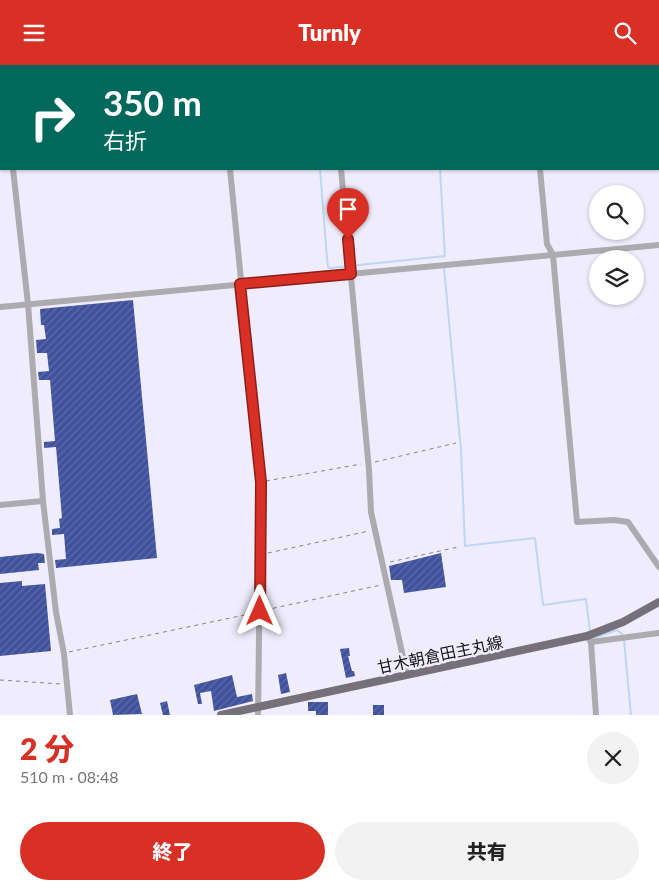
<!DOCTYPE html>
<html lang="ja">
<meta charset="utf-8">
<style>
body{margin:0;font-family:Lato,"Noto Sans JP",sans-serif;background:#f2f2f2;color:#222;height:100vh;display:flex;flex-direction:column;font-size:19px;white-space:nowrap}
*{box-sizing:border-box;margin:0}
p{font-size:16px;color:#767676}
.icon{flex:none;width:28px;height:28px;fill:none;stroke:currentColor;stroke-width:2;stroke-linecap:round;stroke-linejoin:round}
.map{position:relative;height:650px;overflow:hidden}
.panel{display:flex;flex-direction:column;background:#fff;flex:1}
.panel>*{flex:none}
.guide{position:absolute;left:0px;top:0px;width:660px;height:105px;box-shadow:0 1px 4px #0004;background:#00695c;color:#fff;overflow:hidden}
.tools{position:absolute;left:589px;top:120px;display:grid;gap:10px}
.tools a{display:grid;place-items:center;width:55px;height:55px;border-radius:50%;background:#fff;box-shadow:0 1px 4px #0004;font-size:25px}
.pin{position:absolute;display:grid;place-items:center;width:42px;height:42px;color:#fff;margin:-51px -21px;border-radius:50% 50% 50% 0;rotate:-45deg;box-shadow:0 0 5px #0007}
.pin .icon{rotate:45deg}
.me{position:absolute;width:55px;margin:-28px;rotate:0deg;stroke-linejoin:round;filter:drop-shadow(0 0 4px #0008)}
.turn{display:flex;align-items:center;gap:18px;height:105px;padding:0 20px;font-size:22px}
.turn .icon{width:65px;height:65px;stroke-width:2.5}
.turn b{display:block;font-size:35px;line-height:42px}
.round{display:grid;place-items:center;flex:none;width:52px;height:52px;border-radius:26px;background:#f2f2f2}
.headline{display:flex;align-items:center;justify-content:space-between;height:85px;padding:0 20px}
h1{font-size:30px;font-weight:800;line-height:38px;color:#d93025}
.cta{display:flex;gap:10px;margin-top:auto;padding:10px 20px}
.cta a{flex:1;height:58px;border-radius:30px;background:#d93025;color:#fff;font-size:20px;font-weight:800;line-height:58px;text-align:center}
.cta a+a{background:#f2f2f2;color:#222}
header{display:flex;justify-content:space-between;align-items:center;height:65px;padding:0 20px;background:#d93025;color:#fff;font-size:22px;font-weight:800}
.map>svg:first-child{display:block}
</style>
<header><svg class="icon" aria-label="menu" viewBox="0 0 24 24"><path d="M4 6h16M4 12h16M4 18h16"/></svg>Turnly<svg class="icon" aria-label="search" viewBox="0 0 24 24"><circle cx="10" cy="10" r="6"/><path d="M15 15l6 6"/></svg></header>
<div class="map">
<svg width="659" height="650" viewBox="0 0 659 650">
<defs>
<pattern id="building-hatch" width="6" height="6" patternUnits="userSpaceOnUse" patternTransform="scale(1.25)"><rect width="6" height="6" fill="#40529e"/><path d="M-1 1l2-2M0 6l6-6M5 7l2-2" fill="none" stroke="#5e6ca5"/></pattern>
</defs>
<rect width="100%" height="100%" fill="#efedfd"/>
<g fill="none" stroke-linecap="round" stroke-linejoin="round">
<g stroke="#bcd6f4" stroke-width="2">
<polyline points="36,0 37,1"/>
<polyline points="429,0 429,1"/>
<polyline points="320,104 327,193 328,202 330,203 445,191 440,104"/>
<polyline points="444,203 461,385 465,481 535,473 543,540 586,534 590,566"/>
<polyline points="593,570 594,573 617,565 623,570"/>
<polyline points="624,575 631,650"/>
</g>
</g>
<g fill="url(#building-hatch)">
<polygon points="133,235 157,493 56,503 55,495 66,494 64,469 52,470 52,464 60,463 59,454 62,453 56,382 44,383 44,377 55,376 50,315 39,315 38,307 49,306 47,288 37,288 36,275 46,274 44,260 41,260 40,244"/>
<polygon points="37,488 44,489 45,498 38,498 39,505 0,509 0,492"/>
<polygon points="441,488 446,522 404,528 402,515 391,515 389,501"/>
<polygon points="22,516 22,521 45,519 51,586 0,591 0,518"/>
<polygon points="349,583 350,591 348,591 352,606 354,606 355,611 346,613 340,584"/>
<polygon points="286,608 290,627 281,629 278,610"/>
<polygon points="232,610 237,632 252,629 253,636 214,646 211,626 200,628 202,639 198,639 194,620"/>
<polygon points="137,629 142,649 113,650 110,635"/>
<polygon points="167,636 170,650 163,650 160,638"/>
<polygon points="308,637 328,637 328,650 316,650 316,646 308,646"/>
<rect x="373" y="640" width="11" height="10"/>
</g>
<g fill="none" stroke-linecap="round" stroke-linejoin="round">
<g stroke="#85838e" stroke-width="1" stroke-dasharray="4 4" stroke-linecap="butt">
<polyline points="375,397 456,378"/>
<polyline points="266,416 361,399"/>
<polyline points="268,488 369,466"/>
<polyline points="390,497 458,482"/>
<polyline points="265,545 381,520"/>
<polyline points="69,587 254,548"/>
<polyline points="0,615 61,619"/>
</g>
<g stroke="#adaab0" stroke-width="6">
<polyline points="5,0 5,1"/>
<polyline points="215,0 215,1"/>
<polyline points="331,0 332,1"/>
<polyline points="532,0 532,1"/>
<polyline points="13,104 28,239 43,436 56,547 64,589 70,650"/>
<polyline points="230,104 261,417 258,650"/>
<polyline points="341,104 369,405 371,447 407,610"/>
<polyline points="540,104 547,179 553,190 577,457 614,455 628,457 659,502"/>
<polyline points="0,242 659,180"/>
<polyline points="0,440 43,436"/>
<polyline points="587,571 591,577 596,650"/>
<polyline points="591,577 659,568"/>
</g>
<polyline stroke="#75707a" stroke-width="8" points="221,650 587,571 623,557 659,537"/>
</g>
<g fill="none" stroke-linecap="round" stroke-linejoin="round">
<g stroke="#8d1f18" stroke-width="12">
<polyline id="route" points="260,546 261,417 240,219 351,209 348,174"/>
</g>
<use href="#route" stroke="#d93025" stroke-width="9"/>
</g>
<g text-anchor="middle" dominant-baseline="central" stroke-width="5" stroke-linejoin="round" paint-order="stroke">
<g font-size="16" fill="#151419" stroke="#efedfd">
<text transform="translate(440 589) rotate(-12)">甘木朝倉田主丸線</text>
</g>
</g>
</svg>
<div class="tools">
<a><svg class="icon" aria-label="search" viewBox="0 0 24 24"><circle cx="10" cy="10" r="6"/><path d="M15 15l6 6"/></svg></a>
<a><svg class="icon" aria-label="layers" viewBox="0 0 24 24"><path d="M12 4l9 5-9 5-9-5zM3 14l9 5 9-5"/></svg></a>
</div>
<div class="pin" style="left:348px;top:174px;background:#d93025"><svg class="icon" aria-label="arrive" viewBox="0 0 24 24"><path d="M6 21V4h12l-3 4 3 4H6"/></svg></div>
<svg class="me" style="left:260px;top:546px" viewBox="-20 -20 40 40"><path d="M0-17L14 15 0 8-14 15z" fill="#d93025" stroke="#fff" stroke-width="4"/></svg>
<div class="guide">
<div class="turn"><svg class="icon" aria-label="right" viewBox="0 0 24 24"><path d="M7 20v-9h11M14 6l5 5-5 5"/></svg><div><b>350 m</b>右折</div></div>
</div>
</div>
<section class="panel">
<div class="headline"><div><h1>2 分</h1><p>510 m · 08:48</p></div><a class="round"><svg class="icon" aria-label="close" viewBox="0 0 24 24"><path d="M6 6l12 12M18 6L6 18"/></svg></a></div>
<div class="cta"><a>終了</a><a>共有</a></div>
</section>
